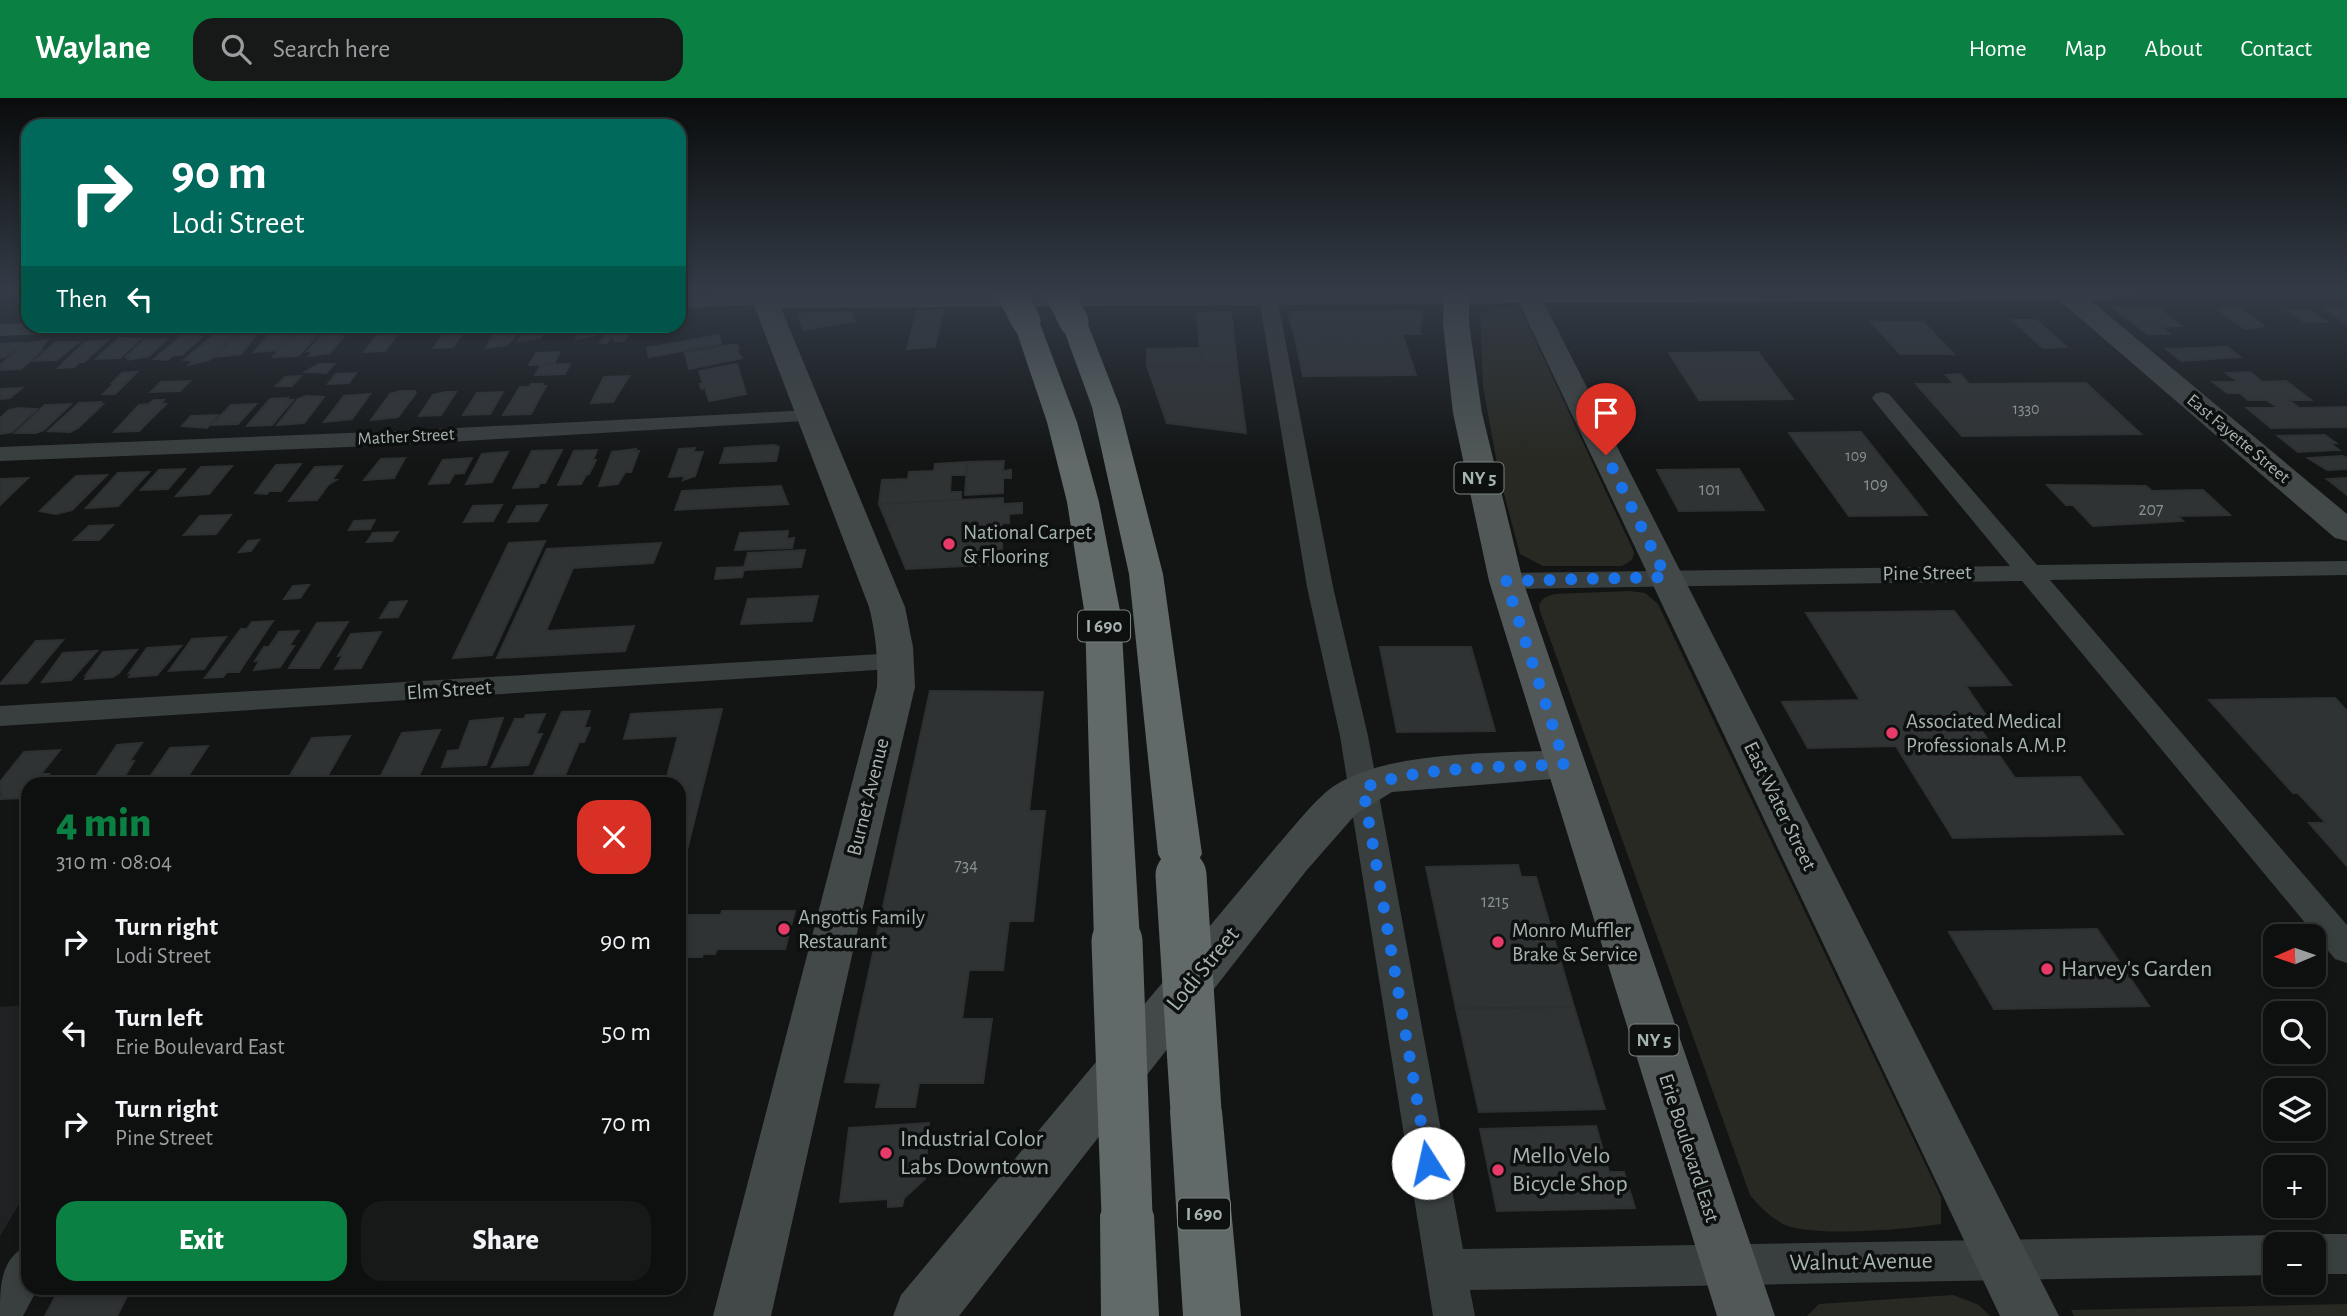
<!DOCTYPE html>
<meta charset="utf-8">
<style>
body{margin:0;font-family:"Alegreya Sans",sans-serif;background:#171919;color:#f1f3f6;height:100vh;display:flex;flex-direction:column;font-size:26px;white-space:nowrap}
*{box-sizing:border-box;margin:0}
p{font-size:23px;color:#9b9d9f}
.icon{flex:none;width:38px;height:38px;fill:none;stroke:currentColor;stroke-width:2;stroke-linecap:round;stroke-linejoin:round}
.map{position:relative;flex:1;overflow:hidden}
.details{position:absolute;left:21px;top:679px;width:665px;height:518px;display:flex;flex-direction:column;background:#0e1010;border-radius:21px;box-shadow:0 4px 10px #0003,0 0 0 2px #2e3030}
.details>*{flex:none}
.hud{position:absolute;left:21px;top:21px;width:665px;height:214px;border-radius:21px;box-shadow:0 4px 10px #0003,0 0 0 2px #2e3030;background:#00695c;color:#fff;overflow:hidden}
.needle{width:46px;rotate:268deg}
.controls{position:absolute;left:2263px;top:826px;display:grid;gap:14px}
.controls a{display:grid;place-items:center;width:63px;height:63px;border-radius:14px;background:#0e1010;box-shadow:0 4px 10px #0003,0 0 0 2px #2e3030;font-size:35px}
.pin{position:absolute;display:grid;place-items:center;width:60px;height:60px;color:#fff;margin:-72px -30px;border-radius:50% 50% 50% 0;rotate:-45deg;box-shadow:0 0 7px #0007}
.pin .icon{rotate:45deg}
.me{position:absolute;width:77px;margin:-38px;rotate:350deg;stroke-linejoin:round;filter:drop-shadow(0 0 5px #0008)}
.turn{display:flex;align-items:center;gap:24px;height:147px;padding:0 35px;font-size:32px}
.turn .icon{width:91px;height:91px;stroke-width:2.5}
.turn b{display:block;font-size:49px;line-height:60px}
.then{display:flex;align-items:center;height:66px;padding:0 35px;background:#0003;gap:14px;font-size:26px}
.round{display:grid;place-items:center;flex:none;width:74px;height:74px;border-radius:21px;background:#171919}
.summary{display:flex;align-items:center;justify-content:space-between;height:119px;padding:0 35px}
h1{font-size:42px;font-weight:800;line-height:52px;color:#0b8043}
.button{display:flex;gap:14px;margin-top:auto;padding:14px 35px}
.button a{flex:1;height:80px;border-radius:21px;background:#0b8043;color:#fff;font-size:28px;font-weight:800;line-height:80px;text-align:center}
.button a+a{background:#171919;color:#f1f3f6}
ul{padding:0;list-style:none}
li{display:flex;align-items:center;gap:21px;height:91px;padding:0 35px}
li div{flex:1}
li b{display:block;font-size:26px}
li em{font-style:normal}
header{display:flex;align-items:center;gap:42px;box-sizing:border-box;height:98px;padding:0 35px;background:#0b8043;color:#fff}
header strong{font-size:33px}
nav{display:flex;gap:38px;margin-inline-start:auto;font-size:24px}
.search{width:490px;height:63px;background:#171919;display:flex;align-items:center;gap:18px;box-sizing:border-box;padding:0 24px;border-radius:21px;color:#9b9d9f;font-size:26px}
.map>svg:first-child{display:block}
</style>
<header>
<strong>Waylane</strong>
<div class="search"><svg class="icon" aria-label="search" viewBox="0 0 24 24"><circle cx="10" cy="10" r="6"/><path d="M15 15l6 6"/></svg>Search here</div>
<nav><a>Home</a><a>Map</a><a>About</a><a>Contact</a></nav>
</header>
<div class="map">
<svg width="2347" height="1218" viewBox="0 0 2347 1218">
<rect width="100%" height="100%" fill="#131515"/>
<polygon fill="#1f2122" points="28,907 28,1091 0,1138 0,909"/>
<g fill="#282922">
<polygon points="1516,210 1523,216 1634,454 1632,462 1622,468 1543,468 1520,456 1499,377 1483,288 1480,215 1489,216 1490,211"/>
<path d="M1630,493l15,2 13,11 283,593v27c-33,5 -130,14 -158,0 -13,-7 -23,-17 -33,-29l-210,-584 -1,-7 5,-6 10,-4z"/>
<polygon points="1953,1197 1979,1207 1990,1218 1807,1218 1819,1206"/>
<polygon points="2347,1206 2347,1218 2074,1218 2071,1212"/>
</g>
<g fill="#303334" stroke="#2d3031" stroke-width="2">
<polygon points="2344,209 2347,211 2347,226 2328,213 2331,213 2328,211 2336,211 2334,210"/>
<polygon points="2114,210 2158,210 2182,228 2161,229 2170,236 2147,236"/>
<polygon points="2224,210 2238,210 2264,228 2245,231 2218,212 2226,212"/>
<polygon points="943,212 935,249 907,251 917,213"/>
<polygon points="1422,213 1421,227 1418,227 1421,236 1403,236 1403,239 1295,240 1288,214"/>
<polygon points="2288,213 2310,213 2327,224 2305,224"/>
<polygon points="851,214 855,223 804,232 798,217 804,215"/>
<polygon points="1231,214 1237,267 1201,267 1197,215"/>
<polygon points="2012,222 2036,222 2067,249 2043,250"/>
<polygon points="1871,224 1923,224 1954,256 1900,256"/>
<polygon points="449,228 467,228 453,249 434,250"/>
<polygon points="498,228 518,228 513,236 518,235 507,247 486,250"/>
<polygon points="527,228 547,228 540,240 518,243"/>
<polygon points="582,228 602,228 595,237 576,241"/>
<polygon points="610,228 629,228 628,230 632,230 624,243 614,243 615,240 610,240 607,245 600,245"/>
<polygon points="403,229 385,253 364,254 383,230"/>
<polygon points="294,233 277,252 254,254 269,236"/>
<polygon points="321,233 298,258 273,259 293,237 300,234"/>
<polygon points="344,234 340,239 343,239 330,255 309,258 312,253 308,253 324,235"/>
<polygon points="235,235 209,262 189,267 194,262 184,262 215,236"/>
<polygon points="238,235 258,235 241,256 215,259"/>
<polygon points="183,237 202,239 182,257 173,257 168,262 154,261"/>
<polygon points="719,237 721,246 649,259 647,250"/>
<polygon points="1403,239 1416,277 1303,278 1295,240"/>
<polygon points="119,240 140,241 120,260 96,261"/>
<polygon points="167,241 149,258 127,262 131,259 126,259 144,242"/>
<polygon points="47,242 40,252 42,252 21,271 0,272 0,267 24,246"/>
<polygon points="108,242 84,264 79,264 74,269 58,270 85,244"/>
<polygon points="56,244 79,244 57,262 34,263"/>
<polygon points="23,245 5,259 0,260 0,246"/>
<polygon points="730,247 737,247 739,252 736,253 742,260 689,271 687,263 715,258 687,262 685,255"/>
<polygon points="2227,249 2240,259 2181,263 2166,251"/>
<polygon points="1200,250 1201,267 1147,268 1147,251"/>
<polygon points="560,254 554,266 529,267 536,255"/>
<polygon points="1758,254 1793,301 1699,302 1669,255"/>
<polygon points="319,266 334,266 326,275 305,274"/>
<polygon points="570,266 565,276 535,277 541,267"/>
<polygon points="737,266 746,296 709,303 705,290 701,291 700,286 703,286 699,273"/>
<polygon points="1237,267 1246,335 1167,325 1147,268"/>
<polygon points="137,274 127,284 112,285 122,275"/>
<polygon points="2250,274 2262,284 2286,283 2311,302 2289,302 2299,310 2347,309 2347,329 2271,330 2247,310 2278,310 2267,302 2248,302 2240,295 2227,295 2213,284 2239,284 2226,275"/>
<polygon points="356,275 349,285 328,286 336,276"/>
<polygon points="1960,276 1969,286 2086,285 2141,336 1962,338 1916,286 1954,286 1946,277"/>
<polygon points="301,278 292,288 276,288 285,279"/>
<polygon points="629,278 613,304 591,305 604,279"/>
<polygon points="190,283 180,293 151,294 161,284"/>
<polygon points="113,286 125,286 115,296 103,296"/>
<polygon points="531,286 543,286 542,288 546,288 531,316 503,317 520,289 529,289"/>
<polygon points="22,290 10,300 0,301 1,291"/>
<polygon points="400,293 415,293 416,295 398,319 371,322 390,296"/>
<polygon points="446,294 456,294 441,317 419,318 433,297"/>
<polygon points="503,294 490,316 463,317 477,295"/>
<polygon points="370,296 352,321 324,324 344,298"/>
<polygon points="307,298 324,299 304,325 277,327 298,301"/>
<polygon points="288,300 286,302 293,302 272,327 247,328 270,301"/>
<polygon points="154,302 164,302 160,306 166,306 139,333 114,334 139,307 149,306"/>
<polygon points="101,304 99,306 103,306 78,330 70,334 48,333 79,305"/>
<polygon points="71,306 44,332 36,335 15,335 45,307"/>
<polygon points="256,306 238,326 212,327 231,307"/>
<polygon points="19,310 37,311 12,334 0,336 0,320 9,312"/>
<polygon points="218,317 207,330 182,328 191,318"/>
<polygon points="1861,334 1927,417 1849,418 1789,335"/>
<polygon points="2325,337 2336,345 2330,345 2339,352 2298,354 2278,338"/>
<polygon points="774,347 779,349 776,363 720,365 725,350"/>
<polygon points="695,350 693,354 703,354 695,378 683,382 685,378 669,379 679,351"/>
<polygon points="636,351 635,353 639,353 631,374 625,374 618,386 599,388 612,354"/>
<polygon points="562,352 545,385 540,385 538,389 513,390 532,353"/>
<polygon points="597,352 593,362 596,362 589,376 586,377 581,386 558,387 574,353"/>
<polygon points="508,354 492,384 466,386 482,356"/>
<polygon points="2343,358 2347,360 2347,371 2327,372 2308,360"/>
<polygon points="405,360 394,380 364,382 381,361"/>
<polygon points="472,360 464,375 454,376 449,385 429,386 443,362"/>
<polygon points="1004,363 1003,373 1011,372 1011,380 1003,380 1003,395 965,397 967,364"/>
<polygon points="967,364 966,377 951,377 950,394 961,394 961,402 879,406 882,382 908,381 909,374 934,373 935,366"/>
<polygon points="301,366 281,393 269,393 267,396 255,395 276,367"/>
<polygon points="232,368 209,396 176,398 201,369"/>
<polygon points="342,368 332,382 336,382 328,387 317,402 289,403 315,369"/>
<polygon points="185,371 168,391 141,392 159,372"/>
<polygon points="1739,371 1764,412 1679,413 1657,372"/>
<polygon points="149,374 118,408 86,410 118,375"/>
<polygon points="107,377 72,412 56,416 40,413 76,378"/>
<polygon points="28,380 0,407 0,381"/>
<polygon points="2347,380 2347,397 2327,381"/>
<polygon points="2047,387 2146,388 2152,393 2203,392 2230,417 2178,418 2183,423 2093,428 2073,407 2066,407"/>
<polygon points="781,388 788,406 675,412 682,393"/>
<polygon points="1003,400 1003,406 1022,405 1022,415 1009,416 1009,425 1002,425 1002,466 906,471 879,406"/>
<polygon points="502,407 493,423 464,424 473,408"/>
<polygon points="547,407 538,423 508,424 517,408"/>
<polygon points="231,417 216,436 184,437 200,418"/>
<polygon points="375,422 370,431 349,432 354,423"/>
<polygon points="113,427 99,442 74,442 89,428"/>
<polygon points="788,433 787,441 794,440 792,450 735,452 740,435"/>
<polygon points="398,434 392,443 367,444 373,435"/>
<polygon points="259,442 251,453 239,454 248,443"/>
<polygon points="545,443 492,557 453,560 509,445"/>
<polygon points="661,445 653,465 573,470 546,533 634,528 625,553 497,560 547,451"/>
<polygon points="805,452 801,469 744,472 742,479 715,481 717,470 744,469 748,455"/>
<polygon points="309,487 300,500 284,501 293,488"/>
<polygon points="818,498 812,523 741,526 748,501"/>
<polygon points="407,503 398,519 380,520 390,504"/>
<polygon points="1954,513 2011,587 1966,588 1989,622 1974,622 2015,680 2080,679 2123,736 1953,740 1896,648 1808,650 1782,604 1860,602 1806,515"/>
<polygon points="273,523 239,574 227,574 223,579 205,580 241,531 247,531 252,524"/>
<polygon points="348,524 319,570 289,570 317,525"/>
<polygon points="299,533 289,548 294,548 280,569 254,572 260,562 255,563 264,549 269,549 279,534"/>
<polygon points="381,534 361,570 335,571 343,557 338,558 351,536"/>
<polygon points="226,539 204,571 169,573 192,541"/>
<polygon points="63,542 27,585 0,586 36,543"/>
<polygon points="181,548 157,577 129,579 132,574 129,575 147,550"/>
<polygon points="1380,549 1471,549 1495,633 1397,634"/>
<polygon points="137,552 119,575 113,579 85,581 89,576 86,577 103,554"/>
<polygon points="97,553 71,582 42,584 63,555"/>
<polygon points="930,593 1043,594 1029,713 1045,713 1033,823 1009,823 1003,872 969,872 962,921 992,921 983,985 919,985 915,1009 876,1009 881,985 845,984"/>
<polygon points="2335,600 2347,613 2347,768 2309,725 2326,725 2298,695 2293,695 2209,602"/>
<polygon points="722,611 683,768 679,769 679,686 665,686 678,638 624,641 631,616"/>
<polygon points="590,613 584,630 590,630 584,644 579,644 565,677 533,679 562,614"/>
<polygon points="545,616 536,636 542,636 528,667 492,669 515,621 524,621 526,617"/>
<polygon points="503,620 486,667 442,669 448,653 459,652 470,623"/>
<polygon points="440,632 415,686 377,686 402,635"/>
<polygon points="350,638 323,686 285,686 312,640"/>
<polygon points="142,645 129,664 134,663 120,686 91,686 117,647"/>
<polygon points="208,648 183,686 145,686 170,650"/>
<polygon points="60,652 41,676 49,676 40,686 28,686 28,695 24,700 0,701 2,694 0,694 0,684 24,654"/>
<polygon points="1518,767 1521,779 1536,779 1574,909 1456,911 1426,769"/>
<polygon points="722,813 795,813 785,851 717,851 715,856 703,856 702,859 679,859 679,834 685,817 721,817"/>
<polygon points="2097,831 2149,908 1994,911 1949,834"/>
<polygon points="1574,909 1605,1011 1479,1014 1456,911"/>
<polygon points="929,1025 925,1081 904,1100 902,1108 888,1109 888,1101 840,1104 849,1030"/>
<polygon points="1596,1028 1609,1074 1624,1074 1635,1110 1497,1113 1480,1031"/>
<polygon points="60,1190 131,1190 117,1218 45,1218"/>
</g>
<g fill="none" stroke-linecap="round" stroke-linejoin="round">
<g fill="#393e3e" fill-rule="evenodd">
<polygon points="1258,194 1276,194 1333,489 1368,638 1463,1151 2275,1137 2289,1143 2291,1146 2275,1146 2275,1177 1470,1192 1475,1218 1433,1218 1340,638 1307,489"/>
<polygon points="765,196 774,202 772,206 679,210 679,198"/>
<polygon points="28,225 28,228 110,228 100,234 0,238 0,226"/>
<polygon points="1882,294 1889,296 2037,467 2347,463 2347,477 2050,482 2347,827 2347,865 2335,861 2022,483 1506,491 1497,488 1493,483 1497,478 1506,475 2010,468 1875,304 1872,300 1875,296"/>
<polygon points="812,312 819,314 823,318 819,322 398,347 0,363 0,349 398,333"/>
<polygon points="897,555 907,558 910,564 907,570 0,628 0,608"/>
<polygon points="2314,1136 2347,1136 2347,1176 2314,1176 2314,1146 2298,1146 2300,1142"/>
<path d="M28,1147v43h10l-15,28h-23c0,-31 0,-57 28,-71z"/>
</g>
<g fill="#434948" fill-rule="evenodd">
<path d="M749,194h1385l-3,5 -41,3 257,214v27l-12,-3 -276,-238 -515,3 515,1013h-59l-481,-1013 -738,5 124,299 8,40 2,40 -53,224 -91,405h-58l164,-629c1,-27 -1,-53 -8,-80z"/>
<path d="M1565,652l14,4 6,10 -6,10 -14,4 -173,14 -36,22 -50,57 -347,445h-66l8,-21 375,-448c16,-18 32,-39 50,-55 51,-43 173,-38 239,-42z"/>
</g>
<polygon fill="#515857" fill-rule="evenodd" points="1444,194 1469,194 1469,226 1482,315 1523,483 1775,1218 1717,1218 1489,483 1453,315 1443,226"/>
<g fill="#616a68" fill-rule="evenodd">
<polygon points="1026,215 1035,217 1039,223 1077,324 1099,404 1121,518 1140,843 1133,856 1117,862 1101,856 1094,843 1085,518 1067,404 1047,324 1013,223 1017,217"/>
<polygon points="1074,216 1083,218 1087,224 1120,309 1163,476 1202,756 1195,768 1180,773 1165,768 1158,756 1129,476 1092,309 1061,224 1065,218"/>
<polygon points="1196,989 1214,996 1222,1013 1241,1218 1183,1218 1170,1013 1178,996"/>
<polygon points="1127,1090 1146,1098 1154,1117 1159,1218 1101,1218 1100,1117 1108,1098"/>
</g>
<g stroke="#616a68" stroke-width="29">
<polyline points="1011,194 1026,223"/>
<polyline points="1059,194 1074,224"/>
</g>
<polyline stroke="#616a68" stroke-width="38" points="1180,756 1181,779"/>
<g stroke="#616a68" stroke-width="51">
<polyline points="1181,777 1196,1013"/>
<polyline points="1117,843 1127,1117"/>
</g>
</g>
<linearGradient id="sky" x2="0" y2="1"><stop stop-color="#0a0c0c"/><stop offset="0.53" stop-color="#333b46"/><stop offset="1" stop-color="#333b46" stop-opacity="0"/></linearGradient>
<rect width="2347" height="364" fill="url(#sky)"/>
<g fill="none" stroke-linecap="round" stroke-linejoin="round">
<path stroke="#1a73e8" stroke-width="12" stroke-dasharray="0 21.6" d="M1428,1065l-65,-375c56,-23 141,-20 202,-24l-59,-183 160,-4 -60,-122"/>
</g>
<g fill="#e63a68" stroke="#0e1010" stroke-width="2.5">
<circle cx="949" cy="446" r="7"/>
<circle cx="1892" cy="635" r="7"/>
<circle cx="784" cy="831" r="7"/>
<circle cx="1498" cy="844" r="7"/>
<circle cx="2047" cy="871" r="7"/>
<circle cx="886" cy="1055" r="7"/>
<circle cx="1498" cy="1072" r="7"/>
</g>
<g text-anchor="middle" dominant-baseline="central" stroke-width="7" stroke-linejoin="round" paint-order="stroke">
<g font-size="16" fill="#889492">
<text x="2026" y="311">1330</text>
<text x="1856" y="358">109</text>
</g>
<g font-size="18" fill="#a6b4b1" stroke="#0e1010">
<text transform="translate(406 339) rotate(-3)">Mather Street</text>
<text transform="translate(2238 341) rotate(40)">East Fayette Street</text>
</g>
<g font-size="18" fill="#889492">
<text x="1876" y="387">109</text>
<text x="1710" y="392">101</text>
<text x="2151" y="412">207</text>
<text x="966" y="768">734</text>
<text x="1495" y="804">1215</text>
</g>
<g fill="#0e1010" stroke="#788381" stroke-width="2">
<rect x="1454.5" y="364.5" width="49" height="31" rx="5"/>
<rect x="1078" y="512.5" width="52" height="31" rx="5"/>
<rect x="1629.5" y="926.5" width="49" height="31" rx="5"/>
<rect x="1178" y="1100.5" width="52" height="31" rx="5"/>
</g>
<g font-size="19" font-weight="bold" fill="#a6b4b1">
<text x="1479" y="380">NY 5</text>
<text x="1104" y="528">I 690</text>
<text x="1654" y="942">NY 5</text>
<text x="1204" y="1116">I 690</text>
</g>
<g font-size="21" fill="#a6b4b1" stroke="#0e1010" text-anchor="start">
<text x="963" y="434">National Carpet<tspan x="963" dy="24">&amp; Flooring</tspan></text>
<text x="1906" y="623">Associated Medical<tspan x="1906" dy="24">Professionals A.M.P.</tspan></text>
<text x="798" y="819">Angottis Family<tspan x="798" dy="24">Restaurant</tspan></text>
<text x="1512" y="832">Monro Muffler<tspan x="1512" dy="24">Brake &amp; Service</tspan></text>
</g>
<g font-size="21" fill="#a6b4b1" stroke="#0e1010">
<text transform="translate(1927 475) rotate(-1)">Pine Street</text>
<text transform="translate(449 592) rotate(-4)">Elm Street</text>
<text transform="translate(868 699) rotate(-76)">Burnet Avenue</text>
<text transform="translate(1780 708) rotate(64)">East Water Street</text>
<text transform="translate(1689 1050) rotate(72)">Erie Boulevard East</text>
</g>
<g font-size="24" fill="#a6b4b1" stroke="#0e1010">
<text transform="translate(1203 871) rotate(-51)">Lodi Street</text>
<text transform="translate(1861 1164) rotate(-1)">Walnut Avenue</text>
</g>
<g font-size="24" fill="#a6b4b1" stroke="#0e1010" text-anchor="start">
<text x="2061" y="871">Harvey's Garden</text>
<text x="900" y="1041">Industrial Color<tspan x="900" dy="28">Labs Downtown</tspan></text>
<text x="1512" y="1058">Mello Velo<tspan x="1512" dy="28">Bicycle Shop</tspan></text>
</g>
</g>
</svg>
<div class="controls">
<a><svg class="needle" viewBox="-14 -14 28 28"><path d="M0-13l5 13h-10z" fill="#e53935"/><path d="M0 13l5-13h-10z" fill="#9b9d9f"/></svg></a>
<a><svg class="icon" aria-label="search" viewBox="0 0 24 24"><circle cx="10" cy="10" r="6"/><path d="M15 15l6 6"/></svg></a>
<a><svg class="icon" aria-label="layers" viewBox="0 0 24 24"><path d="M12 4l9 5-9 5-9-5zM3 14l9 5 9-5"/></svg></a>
<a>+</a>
<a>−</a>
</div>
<div class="pin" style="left:1606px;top:357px;background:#d93025"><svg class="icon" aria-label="arrive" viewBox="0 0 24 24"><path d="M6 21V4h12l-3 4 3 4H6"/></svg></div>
<svg class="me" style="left:1428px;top:1065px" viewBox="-20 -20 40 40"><circle r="19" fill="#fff"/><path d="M0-13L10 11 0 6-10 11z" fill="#1a73e8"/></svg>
<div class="hud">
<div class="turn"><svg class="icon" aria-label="right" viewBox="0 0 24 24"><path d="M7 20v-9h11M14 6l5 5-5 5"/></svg><div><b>90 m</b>Lodi Street</div></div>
<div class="then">Then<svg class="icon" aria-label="left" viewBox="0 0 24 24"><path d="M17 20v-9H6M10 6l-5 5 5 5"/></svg></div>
</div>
<section class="details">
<div class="summary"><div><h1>4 min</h1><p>310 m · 08:04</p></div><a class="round" style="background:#d93025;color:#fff"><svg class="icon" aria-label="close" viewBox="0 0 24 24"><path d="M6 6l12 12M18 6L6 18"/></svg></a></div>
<ul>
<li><svg class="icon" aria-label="right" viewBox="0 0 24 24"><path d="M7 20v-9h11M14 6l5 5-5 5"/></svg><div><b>Turn right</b><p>Lodi Street</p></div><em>90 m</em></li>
<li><svg class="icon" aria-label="left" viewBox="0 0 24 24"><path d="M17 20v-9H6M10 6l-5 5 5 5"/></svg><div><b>Turn left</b><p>Erie Boulevard East</p></div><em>50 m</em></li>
<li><svg class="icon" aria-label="right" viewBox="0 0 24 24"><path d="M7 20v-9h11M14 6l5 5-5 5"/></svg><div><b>Turn right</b><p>Pine Street</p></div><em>70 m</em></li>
</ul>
<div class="button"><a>Exit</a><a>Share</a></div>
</section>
</div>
